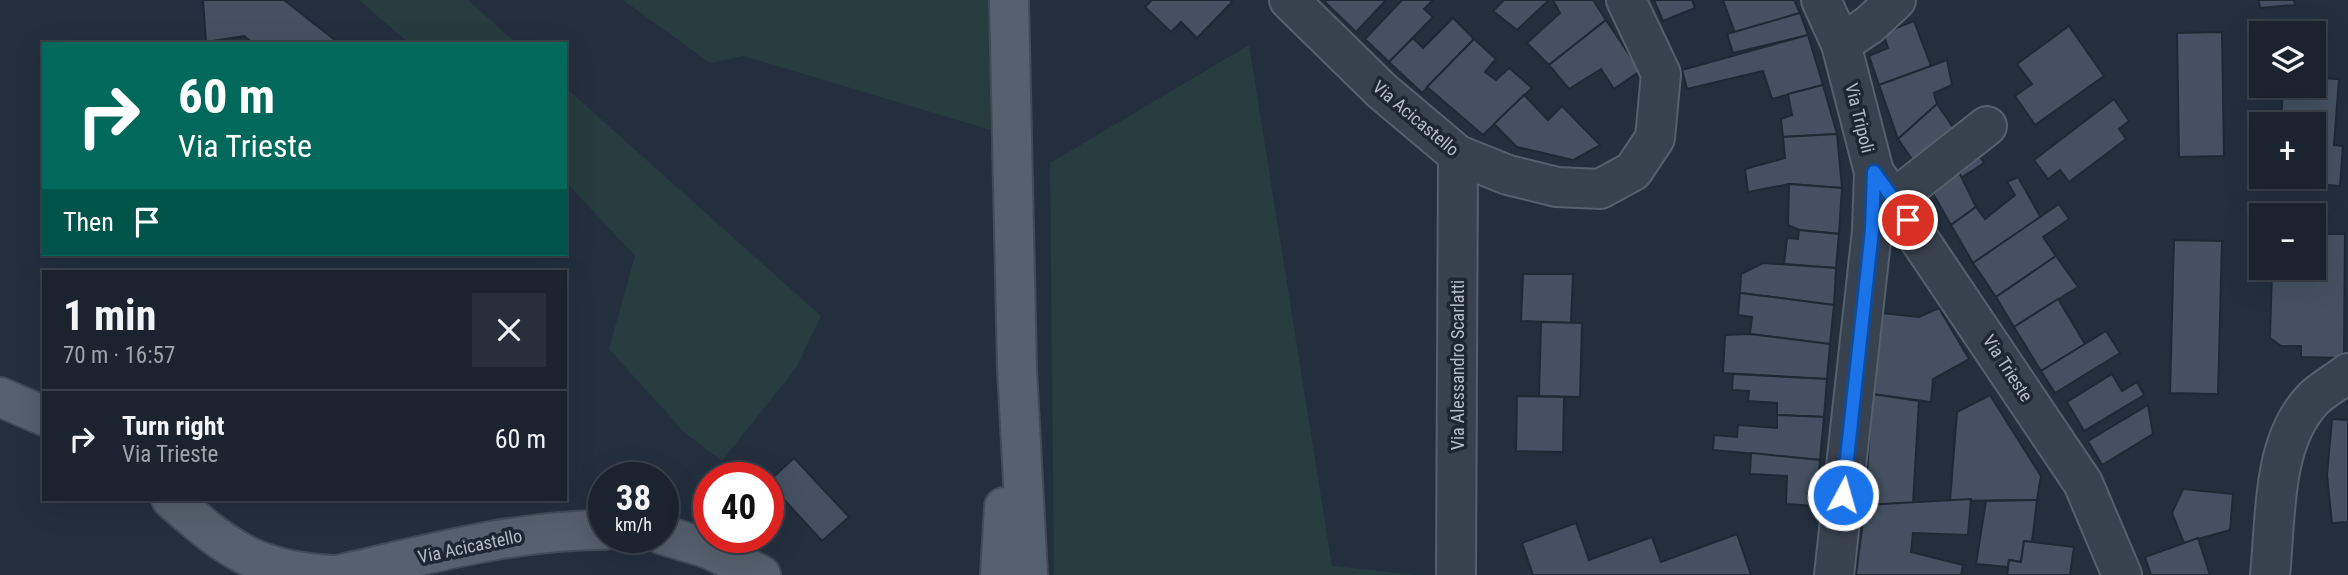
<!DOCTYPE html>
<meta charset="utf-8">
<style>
body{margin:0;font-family:"Roboto Condensed",sans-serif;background:#282f3a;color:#f1f3f6;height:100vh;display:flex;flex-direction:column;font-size:26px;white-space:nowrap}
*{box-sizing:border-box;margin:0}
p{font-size:23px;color:#a0a4aa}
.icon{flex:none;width:38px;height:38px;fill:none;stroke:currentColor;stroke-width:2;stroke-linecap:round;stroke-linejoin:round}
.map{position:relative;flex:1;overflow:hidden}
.details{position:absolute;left:42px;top:270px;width:525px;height:231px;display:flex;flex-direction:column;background:#1b232e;border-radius:0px;box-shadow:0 7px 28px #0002,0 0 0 2px #39404a}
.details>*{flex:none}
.top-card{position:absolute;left:42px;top:42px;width:525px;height:214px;border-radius:0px;box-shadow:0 7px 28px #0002,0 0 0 2px #39404a;background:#00695c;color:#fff;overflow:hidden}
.fabs{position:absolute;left:2249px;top:21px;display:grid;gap:14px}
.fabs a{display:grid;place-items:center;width:77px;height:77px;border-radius:0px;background:#1b232e;box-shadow:0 7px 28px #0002,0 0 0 2px #39404a;font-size:35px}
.speed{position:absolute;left:588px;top:462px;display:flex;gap:14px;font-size:35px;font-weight:700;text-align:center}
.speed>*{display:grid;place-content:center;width:91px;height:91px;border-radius:50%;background:#1b232e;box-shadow:0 7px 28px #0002,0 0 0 2px #39404a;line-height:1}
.speed small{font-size:18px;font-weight:400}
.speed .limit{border:10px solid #d22;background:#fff;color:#111}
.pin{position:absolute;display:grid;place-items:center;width:60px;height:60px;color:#fff;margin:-30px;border:4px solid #fff;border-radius:50%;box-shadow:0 2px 7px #0007}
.me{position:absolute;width:77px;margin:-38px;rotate:6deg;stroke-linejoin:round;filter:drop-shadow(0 0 5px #0008)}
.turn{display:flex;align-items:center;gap:24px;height:147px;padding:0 21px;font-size:32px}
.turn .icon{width:91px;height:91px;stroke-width:2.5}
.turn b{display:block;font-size:49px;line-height:60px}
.then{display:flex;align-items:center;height:66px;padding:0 21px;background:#0003;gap:14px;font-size:26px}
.round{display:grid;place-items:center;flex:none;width:74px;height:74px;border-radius:0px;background:#282f3a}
.headline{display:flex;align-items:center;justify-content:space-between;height:119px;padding:0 21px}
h1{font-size:42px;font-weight:700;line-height:52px}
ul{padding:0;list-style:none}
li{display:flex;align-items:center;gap:21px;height:98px;padding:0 21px;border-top:2px solid #39404a}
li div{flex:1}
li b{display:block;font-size:26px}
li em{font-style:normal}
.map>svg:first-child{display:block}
</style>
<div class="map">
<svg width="2348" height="575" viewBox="0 0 2348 575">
<rect width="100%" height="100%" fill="#242f3e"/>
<g fill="#263c3f">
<polygon points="359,0 468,0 517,44 410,44"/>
<polygon points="623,0 989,0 991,130 744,56 710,63"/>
<polygon points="1249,45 1332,566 1418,575 1054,575 1050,163"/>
<polygon points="565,87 821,316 796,368 722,461 685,433 609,349 635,256 565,181"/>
</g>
<g fill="#455162" stroke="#1f2835" stroke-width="2">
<polygon points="203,0 284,0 340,44 254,44 244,36 206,42"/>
<polygon points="1152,0 1230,0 1232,2 1197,38 1181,22 1171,32 1145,7"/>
<polygon points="1323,0 1386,0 1356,32"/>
<polygon points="1402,0 1433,0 1424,9 1433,17 1389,62 1365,39"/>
<polygon points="1504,0 1549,0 1517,30 1493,11"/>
<polygon points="1553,0 1593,0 1606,20 1549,65 1527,43 1560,13"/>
<polygon points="1654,0 1692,0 1695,8 1663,21"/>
<polygon points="1723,0 1794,0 1800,13 1735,33"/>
<polygon points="2259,0 2294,0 2295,5 2260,8"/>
<polygon points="1800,13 1808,35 1733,53 1727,34"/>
<polygon points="1453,18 1474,39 1422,93 1389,62 1413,38 1423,48"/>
<polygon points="1606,20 1640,71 1614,89 1601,69 1569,89 1549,65"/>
<polygon points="1914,21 1931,66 1879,85 1869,56 1888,48 1883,33"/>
<polygon points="2069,26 2104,76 2035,125 2015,96 2032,84 2017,64"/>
<polygon points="2222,32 2224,156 2179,157 2177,33"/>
<polygon points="1808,35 1823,85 1772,99 1763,71 1687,89 1682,70"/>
<polygon points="1474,39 1496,59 1485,72 1496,80 1509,68 1532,88 1483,135 1427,87"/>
<polygon points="1947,60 1952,85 1934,93 1937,104 1898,139 1879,85"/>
<polygon points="2314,60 2318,61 2317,78 2339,79 2334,145 2343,146 2340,186 2276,181 2277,177 2314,177 2314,124 2281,124 2283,86 2314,86"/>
<polygon points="1823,85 1837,134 1783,137 1781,119 1792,115 1788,94"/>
<polygon points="1524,95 1548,120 1562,106 1600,145 1573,160 1517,147 1494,124"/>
<polygon points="2114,99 2129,121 2119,129 2126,139 2069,182 2060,170 2048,179 2034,160"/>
<polygon points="1937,104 1957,133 1916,165 1898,139"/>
<polygon points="1837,134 1842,188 1789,184 1748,192 1745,169 1785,158 1783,137"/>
<polygon points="1974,147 1984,163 1961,178 1954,162"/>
<polygon points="1954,162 1976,207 1951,225 1928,185"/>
<polygon points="2018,177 2041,218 1973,263 1951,225 1976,207 1985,219 2015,195 2007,182"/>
<polygon points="1789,184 1842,188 1839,234 1799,230 1788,225"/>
<polygon points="2059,204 2069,219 2043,237 2056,256 1996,297 1973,263"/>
<polygon points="1799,230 1839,234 1836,268 1784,264 1787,238 1798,239"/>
<polygon points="2314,234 2345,234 2344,358 2301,357 2301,346 2281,346 2270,338 2272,268 2314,268"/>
<polygon points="2174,240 2222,241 2218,394 2170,393"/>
<polygon points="2056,256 2078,287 2014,327 1996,297"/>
<polygon points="1763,263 1836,268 1834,305 1740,293 1741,274"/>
<polygon points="1523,274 1573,274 1571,323 1521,321"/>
<polygon points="1740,293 1834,305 1830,344 1750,334 1752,317 1738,315"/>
<polygon points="2058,299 2085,344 2041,371 2014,327"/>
<polygon points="1939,308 1969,359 1933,379 1931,402 1872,394 1881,313 1919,317"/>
<polygon points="1541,322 1582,323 1580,397 1539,396"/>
<polygon points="2106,331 2120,353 2055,393 2041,371"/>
<polygon points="1750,334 1830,344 1827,379 1723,373 1725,335"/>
<polygon points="1733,374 1827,379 1824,417 1777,415 1777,403 1748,401 1749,391 1732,390"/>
<polygon points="2112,374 2122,391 2137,382 2144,395 2084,431 2067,402"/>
<polygon points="1872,394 1919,401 1913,503 1865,505"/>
<polygon points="1990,395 2041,476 2037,500 1950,501 1957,412"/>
<polygon points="1517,396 1564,397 1563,452 1516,451"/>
<polygon points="2148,405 2153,434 2102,465 2088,441"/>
<polygon points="1777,415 1824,417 1820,460 1713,450 1714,435 1737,437 1738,425 1777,428"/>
<polygon points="2332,419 2348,420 2348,522 2332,523 2327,475"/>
<polygon points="1751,453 1820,460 1816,506 1786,504 1787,476 1750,474"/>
<polygon points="794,458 849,517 822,541 768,482"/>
<polygon points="2183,489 2233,494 2230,530 2184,543 2172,513"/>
<polygon points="1971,499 1968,535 1913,533 1911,552 1963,565 1961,575 1856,575 1865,505"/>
<polygon points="2037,500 2032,542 2024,541 2021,562 2009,560 2008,567 1976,564 1986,501"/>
<polygon points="1576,523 1589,560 1652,537 1661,562 1737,534 1751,575 1533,575 1522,543"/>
<polygon points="2198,538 2210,575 2151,575 2145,557"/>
<polygon points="2024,541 2074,547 2070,575 2007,575 2009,560 2021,562"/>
</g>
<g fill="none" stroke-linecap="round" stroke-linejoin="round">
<g stroke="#565f6c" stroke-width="42">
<g id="minor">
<polyline points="1289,0 1382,91 1458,155 1508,175 1557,187 1600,189 1633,171 1655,138 1661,74 1626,0"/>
<polyline points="1821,0 1841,44 1874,172 1872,231 1834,575"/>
<polyline points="1841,44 1869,25 1896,0"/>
<polyline points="1874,172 2083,483 2122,575"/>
<polyline points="1894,199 1987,126"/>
<polyline points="1456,575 1458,155"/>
<path d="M2270,575c6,-56 1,-132 43,-176 10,-10 24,-17 35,-26"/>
</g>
</g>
<g stroke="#414a57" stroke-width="42">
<g id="major">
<polyline points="1009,0 1017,369 1028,575"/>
<polyline points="0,397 44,416"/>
<path d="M171,499c57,50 84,72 163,76"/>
<polyline points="663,535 709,549 761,575"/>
<path d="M337,575c89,-20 176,-45 267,-45"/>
<polyline points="1000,575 1004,507"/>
</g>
</g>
<use href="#minor" stroke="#38414e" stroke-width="38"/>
<use href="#major" stroke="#56606e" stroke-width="38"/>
</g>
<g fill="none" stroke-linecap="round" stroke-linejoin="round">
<g stroke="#114b97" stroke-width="18">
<polyline id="route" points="1843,495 1872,230 1874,172 1908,220"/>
</g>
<use href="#route" stroke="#1a73e8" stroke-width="12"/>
</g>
<g text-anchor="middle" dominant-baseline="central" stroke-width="7" stroke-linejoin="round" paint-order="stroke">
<g font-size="18" fill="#b4bcc9" stroke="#1d2633">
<text transform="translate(1416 118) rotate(40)">Via Acicastello</text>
<text transform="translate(1860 118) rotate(76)">Via Tripoli</text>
<text transform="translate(1457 365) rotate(-90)">Via Alessandro Scarlatti</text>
<text transform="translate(2008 368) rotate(57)">Via Trieste</text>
<text transform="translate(470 546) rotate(-12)">Via Acicastello</text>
</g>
</g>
</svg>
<div class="fabs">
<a><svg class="icon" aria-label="layers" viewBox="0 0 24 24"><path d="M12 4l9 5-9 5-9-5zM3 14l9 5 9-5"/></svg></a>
<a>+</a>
<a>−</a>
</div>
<div class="speed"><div>38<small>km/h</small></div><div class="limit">40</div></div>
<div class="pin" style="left:1908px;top:220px;background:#d93025"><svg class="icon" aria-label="arrive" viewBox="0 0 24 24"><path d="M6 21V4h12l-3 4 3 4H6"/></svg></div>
<svg class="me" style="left:1843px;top:495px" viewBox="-20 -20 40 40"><circle r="17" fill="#1a73e8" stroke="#fff" stroke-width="3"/><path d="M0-11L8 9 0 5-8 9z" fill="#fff"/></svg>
<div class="top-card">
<div class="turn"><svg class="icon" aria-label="right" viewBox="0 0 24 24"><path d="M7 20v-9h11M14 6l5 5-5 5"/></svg><div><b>60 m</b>Via Trieste</div></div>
<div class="then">Then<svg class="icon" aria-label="arrive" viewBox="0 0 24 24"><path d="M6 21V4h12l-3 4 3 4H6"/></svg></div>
</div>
<section class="details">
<div class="headline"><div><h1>1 min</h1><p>70 m · 16:57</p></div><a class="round"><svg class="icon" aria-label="close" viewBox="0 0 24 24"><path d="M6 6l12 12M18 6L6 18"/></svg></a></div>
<ul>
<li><svg class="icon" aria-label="right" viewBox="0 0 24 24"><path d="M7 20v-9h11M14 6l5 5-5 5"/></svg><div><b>Turn right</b><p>Via Trieste</p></div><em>60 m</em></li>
</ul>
</section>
</div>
